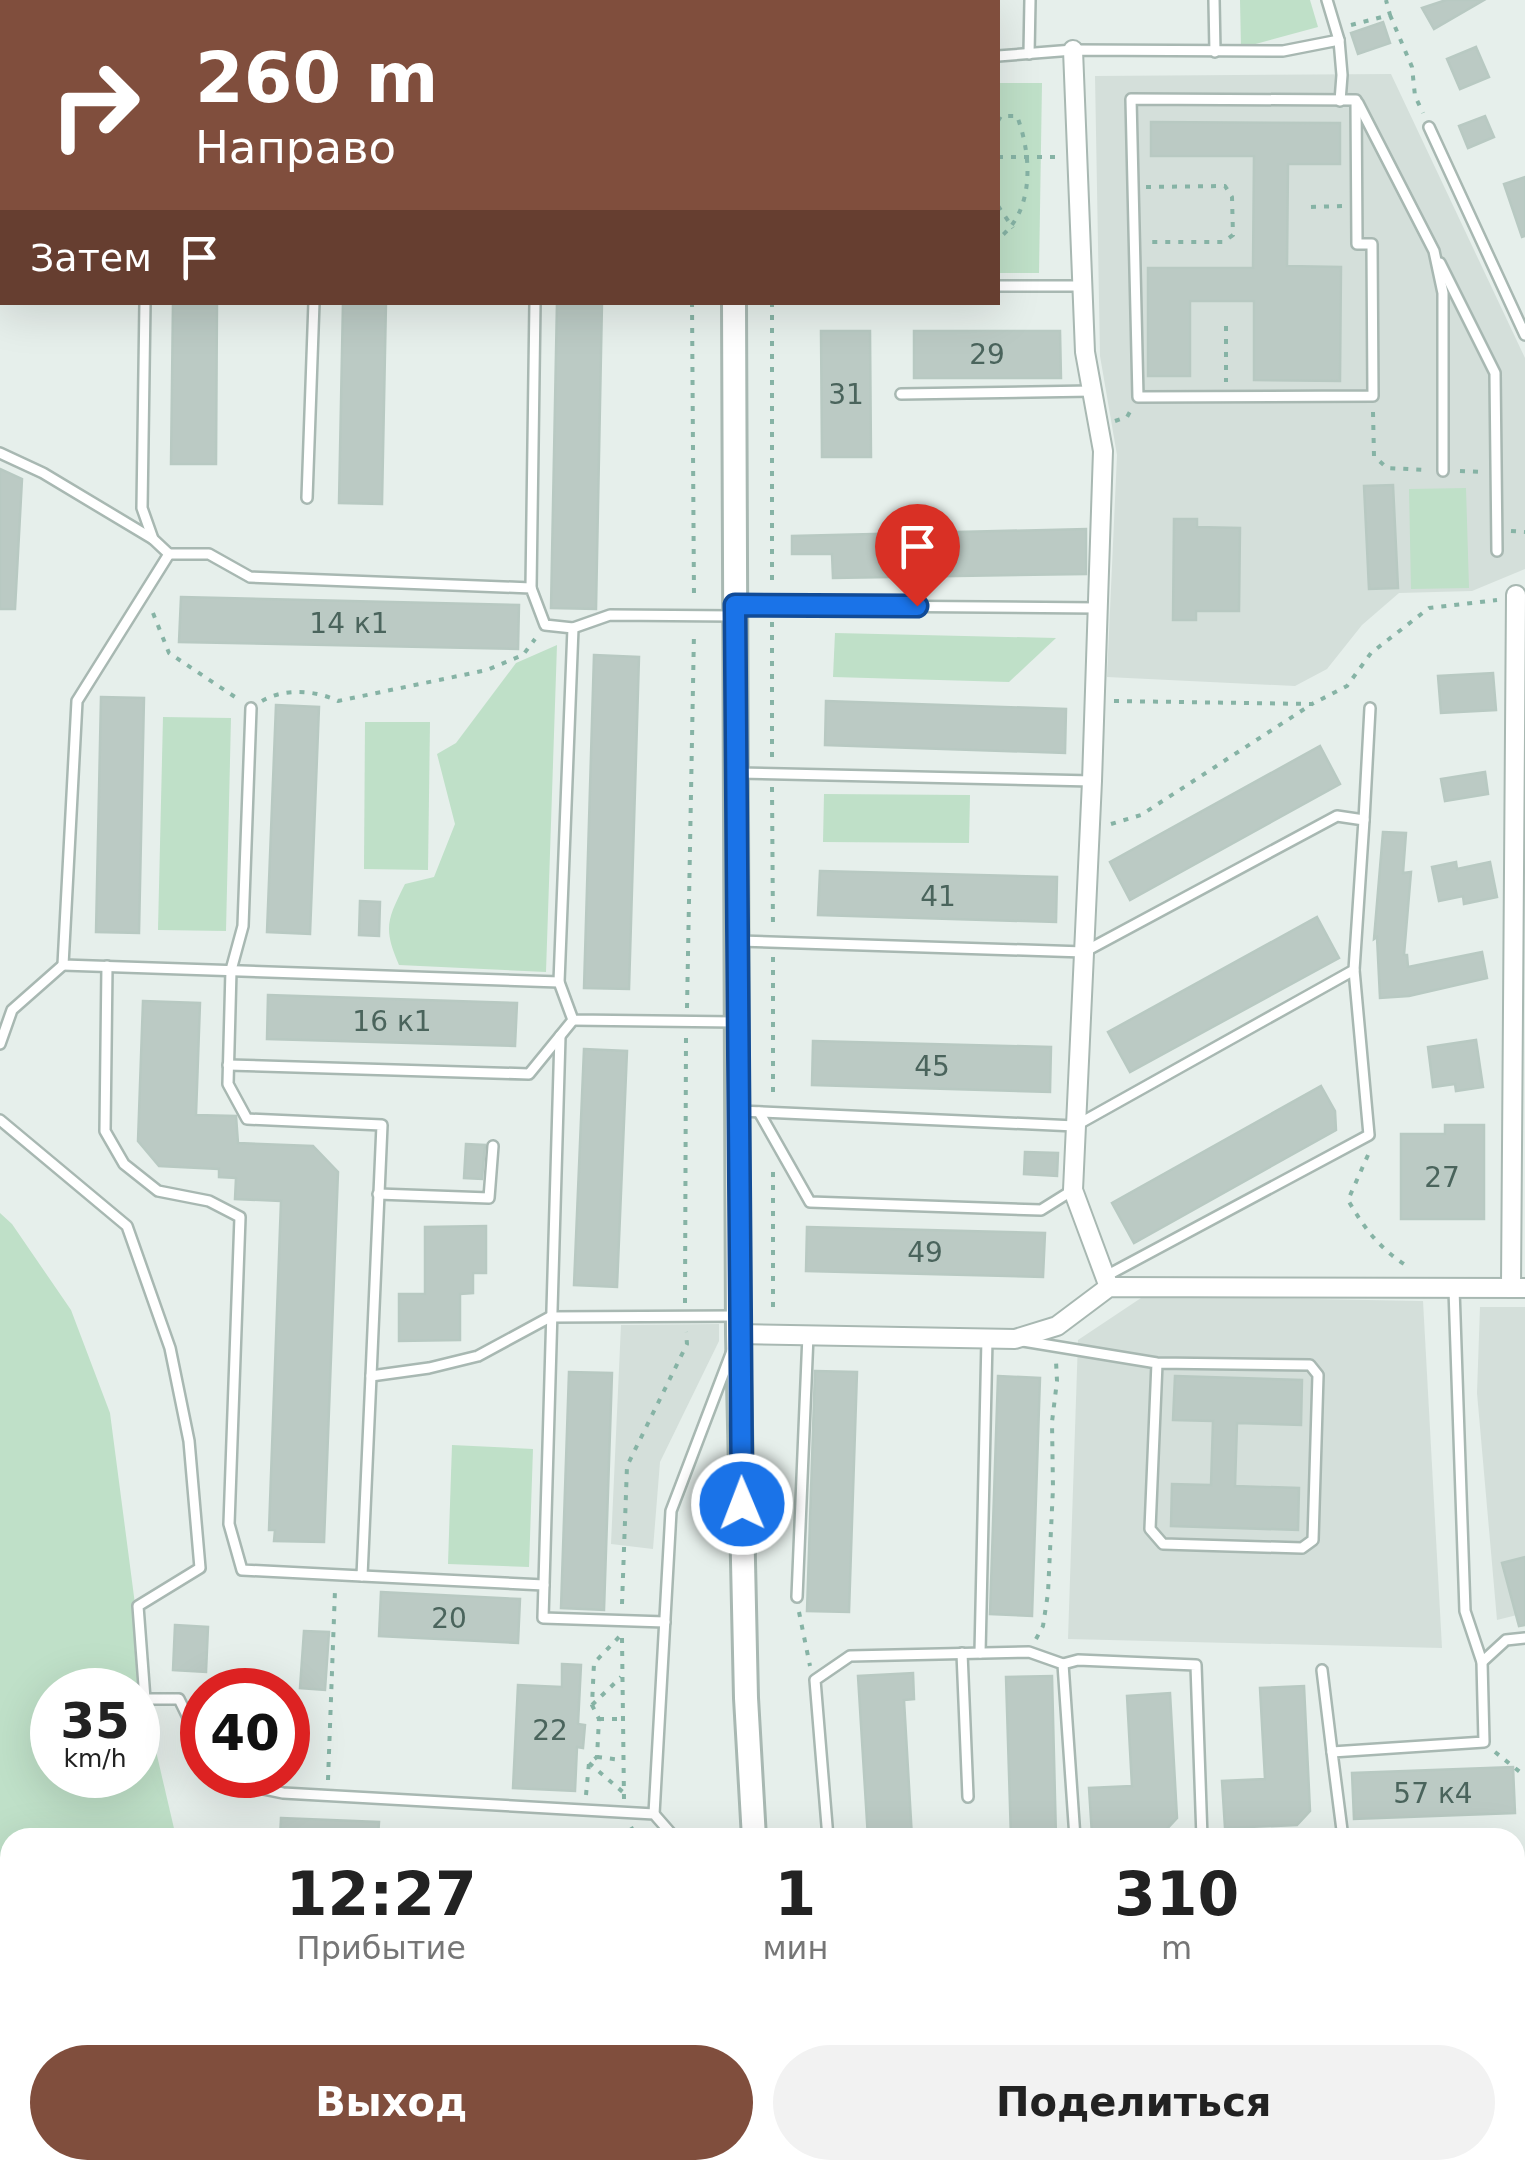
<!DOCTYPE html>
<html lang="ru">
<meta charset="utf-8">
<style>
body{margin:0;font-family:"DejaVu Sans",sans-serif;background:#f2f2f2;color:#222;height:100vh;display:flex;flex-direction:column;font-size:38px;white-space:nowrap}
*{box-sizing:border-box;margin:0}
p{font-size:32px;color:#767676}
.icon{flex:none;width:55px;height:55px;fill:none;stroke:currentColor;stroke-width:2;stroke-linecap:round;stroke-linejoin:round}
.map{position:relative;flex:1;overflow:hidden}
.sheet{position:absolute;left:0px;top:1828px;width:1525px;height:352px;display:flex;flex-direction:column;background:#fff;border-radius:30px 30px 0 0;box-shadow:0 10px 40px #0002}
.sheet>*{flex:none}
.hud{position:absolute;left:0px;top:0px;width:1000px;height:305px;box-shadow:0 10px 40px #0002;background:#804e3d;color:#fff;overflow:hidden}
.speed{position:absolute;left:30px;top:1668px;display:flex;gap:20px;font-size:50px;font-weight:700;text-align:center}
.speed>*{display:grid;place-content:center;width:130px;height:130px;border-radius:50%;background:#fff;box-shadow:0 10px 40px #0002;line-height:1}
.speed small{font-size:25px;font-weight:400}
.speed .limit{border:15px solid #d22;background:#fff;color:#111}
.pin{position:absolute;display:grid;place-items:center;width:85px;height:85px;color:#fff;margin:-102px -42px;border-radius:50% 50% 50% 0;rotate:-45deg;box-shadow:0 0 10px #0007}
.pin .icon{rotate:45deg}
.me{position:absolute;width:110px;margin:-55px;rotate:359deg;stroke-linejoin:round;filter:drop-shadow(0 0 8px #0008)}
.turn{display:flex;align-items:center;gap:35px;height:210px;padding:0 30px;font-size:45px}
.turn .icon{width:130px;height:130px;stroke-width:2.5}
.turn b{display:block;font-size:70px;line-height:85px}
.then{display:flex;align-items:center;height:95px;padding:0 30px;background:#0003;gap:20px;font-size:38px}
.eta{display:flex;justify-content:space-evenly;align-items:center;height:170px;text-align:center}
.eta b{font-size:60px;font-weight:700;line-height:70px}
.action{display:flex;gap:20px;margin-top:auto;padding:20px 30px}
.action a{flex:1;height:115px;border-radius:60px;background:#804e3d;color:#fff;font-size:40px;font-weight:700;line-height:115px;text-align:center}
.action a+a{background:#f2f2f2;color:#222}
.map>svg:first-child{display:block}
</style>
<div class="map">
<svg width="1525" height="2179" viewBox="0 0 1525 2179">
<rect width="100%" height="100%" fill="#e6efeb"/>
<g fill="#d4dfda">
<polygon points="1391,74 1525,358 1525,569 1472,591 1399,593 1362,625 1327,669 1295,686 1107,677 1117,455 1100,356 1095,76"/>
<polygon points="1144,1296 1423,1301 1442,1648 1068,1639 1078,1340"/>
<polygon points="1480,1307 1525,1307 1525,1613 1497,1620 1477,1393"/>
<polygon points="719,1324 719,1341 660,1462 653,1549 611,1544 621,1325"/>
</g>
<g fill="#bfe0c8" fill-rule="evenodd">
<polygon points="1240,0 1310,0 1318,27 1241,48"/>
<polygon points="998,83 1042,83 1039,273 998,273"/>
<polygon points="1466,488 1469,588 1411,589 1409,489"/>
<polygon points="835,633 1056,638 1009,682 833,677"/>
<path d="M557,645l-11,327 -147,-7c-16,-37 -12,-45 6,-81l29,-7 21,-53 -18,-70 19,-11 60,-80z"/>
<polygon points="163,717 231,718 226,931 158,930"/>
<polygon points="365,722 430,722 428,870 364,869"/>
<polygon points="824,794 970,795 969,843 823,842"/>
<path d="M0,1213l12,11 59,86 39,103 42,321 24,103 -166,1v332h270l3,9h-283zM52,1690h86v85h-86z"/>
<polygon points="452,1445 533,1449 529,1567 448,1564"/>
</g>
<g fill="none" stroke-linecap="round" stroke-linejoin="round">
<polyline stroke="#8ec9d4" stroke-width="8" points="736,2170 737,2179"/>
</g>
<g fill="#bbcac4" stroke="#b8c9c2" stroke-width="2.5">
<polygon points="1446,0 1484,0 1434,29 1422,8"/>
<polygon points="1383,22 1390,43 1358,54 1351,33"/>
<polygon points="1476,47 1489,77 1460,89 1447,59"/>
<polygon points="1485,116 1494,137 1468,148 1459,126"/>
<polygon points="1151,122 1340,123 1340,164 1288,164 1287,266 1341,267 1340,381 1254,380 1254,301 1190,301 1190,376 1148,376 1148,268 1253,268 1254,156 1151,156"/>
<polygon points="1525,177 1525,236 1522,237 1504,184"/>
<polygon points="173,302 217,302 216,464 171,464"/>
<polygon points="343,302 386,302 382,504 339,503"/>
<polygon points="557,302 602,302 596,609 551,608"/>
<polygon points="821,331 870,331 871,457 822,457"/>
<polygon points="914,331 1060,331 1061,378 914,378"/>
<polygon points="0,469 22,479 15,609 0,609"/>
<polygon points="1393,485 1398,588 1369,589 1364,486"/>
<polygon points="1174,519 1197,519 1197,527 1240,528 1239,611 1196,611 1196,620 1173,620"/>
<polygon points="1086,529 1086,574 833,578 832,554 792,554 792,536"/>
<polygon points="181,597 519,605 518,649 179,642"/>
<polygon points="594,655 639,657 629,989 584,988"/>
<polygon points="1493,673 1496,710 1441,713 1438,676"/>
<polygon points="101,697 144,698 139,933 96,932"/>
<polygon points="826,701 1066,709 1065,753 825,745"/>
<polygon points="276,705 319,707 310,934 267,932"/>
<polygon points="1320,746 1340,784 1130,900 1110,862"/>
<polygon points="1485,772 1488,794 1445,801 1441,779"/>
<polygon points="1383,832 1406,833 1403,873 1411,872 1404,955 1407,955 1408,967 1482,952 1487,978 1409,996 1380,998 1377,937 1374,939"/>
<polygon points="1456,862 1457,869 1490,862 1497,897 1464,904 1463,896 1439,901 1432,867"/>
<polygon points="820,871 1057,877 1056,922 818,915"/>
<polygon points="360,901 380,902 379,936 359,935"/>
<polygon points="1317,917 1339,958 1130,1072 1108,1032"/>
<polygon points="268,995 517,1003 515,1046 267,1039"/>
<polygon points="143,1001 200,1003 196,1115 236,1116 238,1143 313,1146 338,1172 324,1542 274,1541 275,1530 269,1530 281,1201 235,1199 236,1178 219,1177 219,1169 159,1166 138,1141"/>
<polygon points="1476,1040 1483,1087 1456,1091 1455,1084 1433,1087 1428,1047"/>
<polygon points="813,1041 1051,1047 1050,1092 812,1085"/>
<polygon points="584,1049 627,1051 617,1287 574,1285"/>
<polygon points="1321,1086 1335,1111 1336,1130 1134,1243 1112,1203"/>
<polygon points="1445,1125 1484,1125 1484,1219 1401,1219 1401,1134 1445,1134"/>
<polygon points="466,1144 485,1145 482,1179 464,1178"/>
<polygon points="1025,1152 1058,1153 1057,1176 1024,1174"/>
<polygon points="486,1226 486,1273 473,1273 473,1293 460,1294 460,1340 399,1341 399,1294 425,1294 425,1227"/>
<polygon points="807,1227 1045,1233 1043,1277 806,1271"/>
<polygon points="815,1371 857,1372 849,1612 807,1611"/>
<polygon points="569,1372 612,1373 604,1610 561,1608"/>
<polygon points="998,1376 1040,1378 1032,1616 990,1614"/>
<polygon points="1175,1376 1302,1380 1301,1425 1237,1423 1235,1486 1299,1488 1298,1530 1171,1526 1172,1484 1211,1485 1213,1421 1173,1420"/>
<polygon points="1525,1557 1525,1625 1519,1626 1502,1563"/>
<polygon points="381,1592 520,1599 518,1643 379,1636"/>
<polygon points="175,1625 208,1627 206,1672 173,1670"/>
<polygon points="304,1631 329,1632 325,1690 300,1688"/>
<polygon points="562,1664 581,1665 578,1724 585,1725 583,1748 577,1747 575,1791 513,1788 518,1685 562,1687"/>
<polygon points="913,1673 914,1699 904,1700 912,1838 868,1838 858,1676"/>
<polygon points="1052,1676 1056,1838 1011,1838 1006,1677"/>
<polygon points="1304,1686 1310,1811 1297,1825 1225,1828 1222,1781 1265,1779 1260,1688"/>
<polygon points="1170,1693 1177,1818 1164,1832 1092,1835 1089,1788 1132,1786 1127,1696"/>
<polygon points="1513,1767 1515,1813 1354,1819 1352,1773"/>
<polygon points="281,1818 379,1822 378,1838 280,1838"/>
</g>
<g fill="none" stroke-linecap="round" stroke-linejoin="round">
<g stroke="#a8b8b2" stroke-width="14">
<g id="service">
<polyline points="1214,0 1215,52"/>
<polyline points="1327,0 1339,40"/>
<polyline points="540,2 540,0"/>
<polyline points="918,2 918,0"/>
<polyline points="1029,54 1030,0"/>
<polyline points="998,56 1073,50 1283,51 1339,40 1342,75 1340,101"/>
<polygon points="1131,99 1356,100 1357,244 1372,244 1373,396 1138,397"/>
<polyline points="1358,103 1434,251 1443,293 1443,471"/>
<polyline points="1429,127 1525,335"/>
<polyline points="1440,263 1495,373 1497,551"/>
<polyline points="998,286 1082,286"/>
<polyline points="145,302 142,508 153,539 169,554 77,701 63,965 559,982"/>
<polyline points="901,394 1092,391"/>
<polyline points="0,453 43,473 153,539"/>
<polyline points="307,498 314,302"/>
<polyline points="169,554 209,554 250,577 531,588 545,625 573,628"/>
<polyline points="531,588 535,302"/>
<polyline points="738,605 1097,608"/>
<polyline points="734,616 610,615 573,628 559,982 573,1020 734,1022"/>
<polyline points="251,708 243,926 231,970 228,1084 247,1119 382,1125 371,1376"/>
<polyline points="739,773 1092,781"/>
<polyline points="1364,820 1370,708"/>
<polyline points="107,966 105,1131 124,1164 158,1191 209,1201 240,1217 229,1524 242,1570 362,1576 371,1376 429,1368 478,1356 550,1317 737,1316"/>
<polyline points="560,1036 543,1618 665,1622"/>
<polyline points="0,1044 12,1010 63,965"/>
<polyline points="228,1065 529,1074 573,1020"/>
<polyline points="739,1111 1075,1126 1354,970 1364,820 1337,816 1084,952 739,941"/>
<polyline points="759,1112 810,1202 1041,1210 1073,1190"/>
<polyline points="0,1120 127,1226 170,1348 189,1441 200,1568 138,1606 145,1699 179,1699 202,1746"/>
<polyline points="378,1194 489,1198 493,1146"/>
<polyline points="1106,1276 1369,1135 1354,970"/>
<polyline points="1023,1341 1157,1363 1310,1365 1318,1375 1313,1540 1302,1548 1163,1544 1150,1529 1157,1363"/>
<polyline points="362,1576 544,1585"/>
<polyline points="797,1597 808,1335"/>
<polyline points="962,1653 968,1797"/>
<polyline points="980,1653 987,1339"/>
<polyline points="1482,1662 1506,1640 1525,1638"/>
<polyline points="1063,1664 1078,1660 1196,1665 1202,1838"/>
<polyline points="1322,1670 1332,1752"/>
<polyline points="217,1775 220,1780 283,1793 654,1814 675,1838"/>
<polyline points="654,1814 671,1511 732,1351"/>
<polyline points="828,1838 815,1680 850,1656 1029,1652 1063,1664 1075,1838"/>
<polyline points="1343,1838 1332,1752 1484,1742 1482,1662 1465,1611 1454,1289"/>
<polyline points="1515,2038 1525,2037"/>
<polyline points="850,2170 851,2179"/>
<polyline points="928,2170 928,2179"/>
<polyline points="998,2170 998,2179"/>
<polyline points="1142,2170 1143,2179"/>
<polyline points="1377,2170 1377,2179"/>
</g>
</g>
<g stroke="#a8b8b2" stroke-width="22">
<g id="minor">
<polyline points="168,2 171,0"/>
<polyline points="1073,50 1085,352 1103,451 1092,781 1073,1190 1109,1287"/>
<polyline points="0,138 2,136"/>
<polyline points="1511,1286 1516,595"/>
<polyline points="738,1334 1015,1339 1057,1326 1109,1287 1525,1288"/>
<polyline points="1515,1926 1525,1925"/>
</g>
</g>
<g stroke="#a8b8b2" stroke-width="28">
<g id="tertiary">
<polyline points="734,2 734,0"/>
<polyline points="734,302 738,1334 746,1698 754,1838"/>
<polyline points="784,2170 785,2179"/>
</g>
</g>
<g stroke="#86b3a5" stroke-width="4" stroke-dasharray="5 8" stroke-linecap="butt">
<polyline points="225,2 228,0"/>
<polyline points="694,2 694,0"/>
<polyline points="773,2 773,0"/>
<polyline points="1390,15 1412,67 1415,96 1423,113"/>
<polyline points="1351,25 1390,15 1386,0"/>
<path d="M998,121l3,-5h16c15,40 18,95 -19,123"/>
<polyline points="998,150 998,171"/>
<polyline points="998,157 1058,157"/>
<polyline points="1146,187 1225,186 1232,197 1233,235 1223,242 1149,242"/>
<polyline points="0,195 2,194"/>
<polyline points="998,206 1013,228"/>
<polyline points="1311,207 1342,206"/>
<polyline points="692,302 694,598"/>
<polyline points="772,302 772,588"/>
<polyline points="1226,326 1226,382"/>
<polyline points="1373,412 1374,456 1387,468 1426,470"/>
<polyline points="1115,421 1127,417 1131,410"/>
<polyline points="1460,471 1481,472"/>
<polyline points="1511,531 1525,532"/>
<polyline points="153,613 169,653 238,699"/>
<polyline points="772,622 772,758"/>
<path d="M262,701c22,-13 53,-11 76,0l149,-31 36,-15 12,-16"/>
<polyline points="1114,701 1312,704 1347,686 1371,653 1429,608 1497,600"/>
<polyline points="772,787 773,928"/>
<polyline points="1111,824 1141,815 1312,704"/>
<polyline points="773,957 773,1098"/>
<polyline points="687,1008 694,632"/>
<path d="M1368,1155l-20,45c16,28 32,49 59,66"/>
<polyline points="773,1172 773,1313"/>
<polyline points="685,1303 686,1037"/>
<polyline points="622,1604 627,1466 687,1344 686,1332"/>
<polyline points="799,1612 810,1666"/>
<polyline points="622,1638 624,1799"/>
<polyline points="1036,1639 1043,1626 1048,1593 1053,1488 1052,1422 1057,1381 1056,1361"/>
<polyline points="592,1705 621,1677"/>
<polyline points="599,1719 623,1719"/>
<polyline points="1495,1752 1525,1776"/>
<polyline points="597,1757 622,1760"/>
<polyline points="589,1763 624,1793"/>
<polyline points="328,1780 335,1590"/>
<polyline points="586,1795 589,1763 597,1757 599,1719 592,1705 594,1663 620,1636"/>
<polyline points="631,1827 637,1838"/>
<polyline points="1515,1885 1525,1885"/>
<polyline points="747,2170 748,2179"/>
</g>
<use href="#service" stroke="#fff" stroke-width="9"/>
<use href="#minor" stroke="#fff" stroke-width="18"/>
<use href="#tertiary" stroke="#fff" stroke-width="22"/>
</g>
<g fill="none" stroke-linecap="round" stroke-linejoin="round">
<g stroke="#114b97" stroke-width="25">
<polyline id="route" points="742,1504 735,605 917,606"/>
</g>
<use href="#route" stroke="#1a73e8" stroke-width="18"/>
</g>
<g text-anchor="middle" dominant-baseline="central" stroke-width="10" stroke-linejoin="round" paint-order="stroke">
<g font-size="28" fill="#4a645c">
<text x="987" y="354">29</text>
<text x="846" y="394">31</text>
<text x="349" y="623">14 к1</text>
<text x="938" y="896">41</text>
<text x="392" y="1021">16 к1</text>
<text x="932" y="1066">45</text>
<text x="1442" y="1177">27</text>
<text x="925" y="1252">49</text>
<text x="449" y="1618">20</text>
<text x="550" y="1730">22</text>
<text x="1433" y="1793">57 к4</text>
</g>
</g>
</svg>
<div class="speed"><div>35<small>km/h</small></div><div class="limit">40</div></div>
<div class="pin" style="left:917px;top:606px;background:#d93025"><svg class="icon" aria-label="arrive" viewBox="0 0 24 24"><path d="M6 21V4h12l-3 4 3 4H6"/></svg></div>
<svg class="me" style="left:742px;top:1504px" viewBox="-20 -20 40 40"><circle r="17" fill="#1a73e8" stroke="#fff" stroke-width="3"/><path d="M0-11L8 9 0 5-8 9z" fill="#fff"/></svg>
<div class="hud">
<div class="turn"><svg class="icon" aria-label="right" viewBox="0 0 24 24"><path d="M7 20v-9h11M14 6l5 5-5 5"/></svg><div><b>260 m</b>Направо</div></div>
<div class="then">Затем<svg class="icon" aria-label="arrive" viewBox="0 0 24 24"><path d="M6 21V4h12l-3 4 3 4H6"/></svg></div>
</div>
<section class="sheet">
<div class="eta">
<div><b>12:27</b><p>Прибытие</p></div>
<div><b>1</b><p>мин</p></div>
<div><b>310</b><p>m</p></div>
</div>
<div class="action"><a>Выход</a><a>Поделиться</a></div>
</section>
</div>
